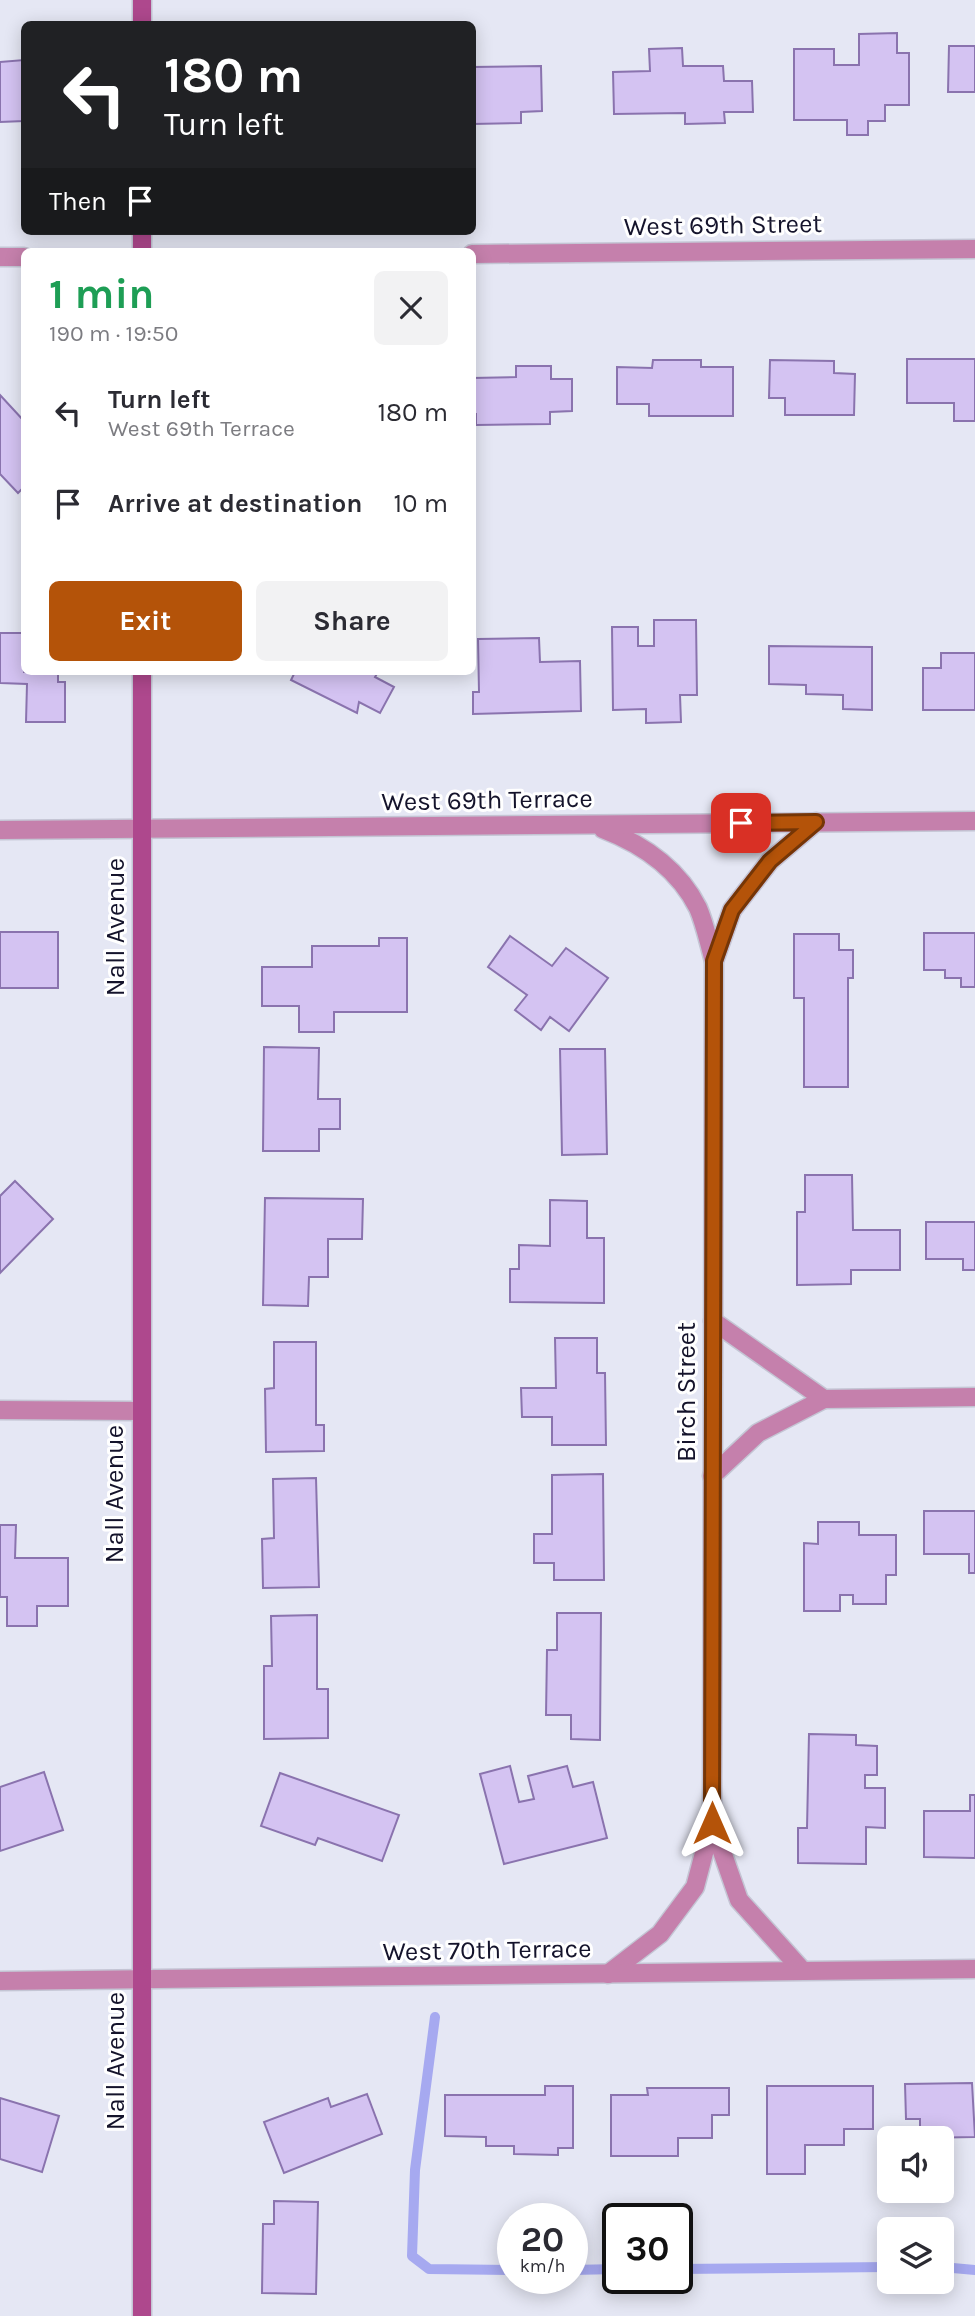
<!DOCTYPE html>
<meta charset="utf-8">
<style>
body{margin:0;font-family:Karla,sans-serif;background:#f2f2f3;color:#2b2b33;height:100vh;display:flex;flex-direction:column;font-size:26px;white-space:nowrap}
*{box-sizing:border-box;margin:0}
p{font-size:23px;color:#7c7c81}
.icon{flex:none;width:38px;height:38px;fill:none;stroke:currentColor;stroke-width:2;stroke-linecap:round;stroke-linejoin:round}
.map{position:relative;flex:1;overflow:hidden}
.sheet{position:absolute;left:21px;top:248px;width:455px;height:427px;display:flex;flex-direction:column;background:#fff;border-radius:10px;box-shadow:0 4px 18px #0003}
.sheet>*{flex:none}
.top-card{position:absolute;left:21px;top:21px;width:455px;height:214px;border-radius:10px;box-shadow:0 4px 18px #0003;background:#202124;color:#fff;overflow:hidden}
.buttons{position:absolute;left:877px;top:2126px;display:grid;gap:14px}
.buttons a{display:grid;place-items:center;width:77px;height:77px;border-radius:10px;background:#fff;box-shadow:0 4px 18px #0003;font-size:35px}
.speed{position:absolute;left:497px;top:2203px;display:flex;gap:14px;font-size:35px;font-weight:700;text-align:center}
.speed>*{display:grid;place-content:center;width:91px;height:91px;border-radius:50%;background:#fff;box-shadow:0 4px 18px #0003;line-height:1}
.speed small{font-size:18px;font-weight:400}
.speed .limit{border:4px solid #111;border-radius:10px;background:#fff;color:#111}
.pin{position:absolute;display:grid;place-items:center;width:60px;height:60px;color:#fff;margin:-30px;border-radius:14px;box-shadow:0 4px 10px #0006}
.me{position:absolute;width:77px;margin:-38px;rotate:0deg;stroke-linejoin:round;filter:drop-shadow(0 0 5px #0008)}
.turn{display:flex;align-items:center;gap:24px;height:147px;padding:0 28px;font-size:32px}
.turn .icon{width:91px;height:91px;stroke-width:2.5}
.turn b{display:block;font-size:49px;line-height:60px}
.then{display:flex;align-items:center;height:66px;padding:0 28px;background:#0003;gap:14px;font-size:26px}
.round{display:grid;place-items:center;flex:none;width:74px;height:74px;border-radius:10px;background:#f2f2f3}
.head{display:flex;align-items:center;justify-content:space-between;height:119px;padding:0 28px}
h1{font-size:42px;font-weight:700;line-height:52px;color:#1e9e55}
.primary-button{display:flex;gap:14px;margin-top:auto;padding:14px 28px}
.primary-button a{flex:1;height:80px;border-radius:10px;background:#b45309;color:#fff;font-size:28px;font-weight:700;line-height:80px;text-align:center}
.primary-button a+a{background:#f2f2f3;color:#2b2b33}
ul{padding:0;list-style:none}
li{display:flex;align-items:center;gap:21px;height:91px;padding:0 28px}
li div{flex:1}
li b{display:block;font-size:26px}
li em{font-style:normal}
.map>svg:first-child{display:block}
</style>
<div class="map">
<svg width="975" height="2316" viewBox="0 0 975 2316">
<rect width="100%" height="100%" fill="#e5e7f4"/>
<g fill="none" stroke-linecap="round" stroke-linejoin="round">
<g stroke="#a6a9f0" stroke-width="10">
<polyline points="435,2017 415,2170 412,2256 429,2269 513,2270"/>
<polyline points="942,2267 975,2270"/>
<polyline points="677,2269 889,2267"/>
<polyline points="572,2270 618,2269"/>
</g>
</g>
<g fill="#d4c3f2" stroke="#8a73ae" stroke-width="2">
<polygon points="897,33 897,53 909,53 909,105 885,105 885,121 868,121 868,135 847,135 847,120 794,120 794,49 834,49 834,65 859,65 859,34"/>
<polygon points="949,46 975,46 975,92 948,92"/>
<polygon points="682,48 683,66 723,66 724,81 752,81 753,112 724,112 725,123 685,124 685,113 614,114 613,72 650,71 649,49"/>
<polygon points="24,60 24,121 0,122 0,62"/>
<polygon points="541,66 542,111 521,112 521,123 472,124 472,67"/>
<polygon points="907,359 975,359 975,421 954,421 954,403 907,403"/>
<polygon points="653,360 701,360 701,367 733,367 733,416 649,416 649,404 617,404 617,367 652,368"/>
<polygon points="770,360 834,361 834,373 855,374 854,415 785,415 785,398 769,398"/>
<polygon points="516,366 551,366 551,379 572,379 572,411 550,412 550,424 476,425 476,414 472,414 472,378 516,377"/>
<polygon points="0,395 24,421 24,487 18,493 0,474"/>
<polygon points="654,620 696,620 697,695 680,695 681,722 646,723 646,709 613,710 612,627 638,627 638,646 654,646"/>
<polygon points="0,633 24,633 24,672 58,672 58,682 65,682 65,722 26,722 27,684 0,683"/>
<polygon points="539,638 540,662 580,661 581,711 473,714 473,692 479,692 478,639"/>
<polygon points="769,646 872,647 872,710 843,709 843,695 806,694 806,685 769,684"/>
<polygon points="941,653 975,653 975,710 923,710 923,668 941,668"/>
<polygon points="295,672 378,672 375,677 394,687 380,713 359,702 357,713 291,680"/>
<rect x="0" y="932" width="58" height="56"/>
<polygon points="924,933 975,933 975,987 961,987 961,978 945,978 945,970 924,970"/>
<polygon points="794,934 839,934 839,950 853,950 853,978 848,978 848,1087 804,1087 804,998 794,998"/>
<polygon points="510,936 552,966 566,948 608,978 569,1031 550,1017 541,1030 515,1010 527,995 488,967"/>
<polygon points="379,938 407,938 407,1012 334,1012 334,1032 299,1032 299,1006 262,1006 262,967 312,967 312,946 379,946"/>
<polygon points="264,1047 319,1048 318,1099 340,1099 340,1129 319,1129 319,1151 263,1151"/>
<polygon points="560,1049 605,1049 607,1154 562,1155"/>
<polygon points="805,1175 852,1175 853,1230 900,1230 900,1270 851,1270 851,1284 797,1285 797,1212 805,1212"/>
<polygon points="15,1181 53,1219 0,1273 0,1196"/>
<polygon points="265,1198 363,1199 362,1239 328,1239 328,1277 309,1277 308,1306 263,1305"/>
<polygon points="550,1200 587,1201 587,1238 604,1238 604,1303 510,1302 510,1269 519,1269 519,1245 550,1246"/>
<polygon points="926,1222 975,1222 975,1270 963,1270 963,1259 926,1259"/>
<polygon points="555,1338 597,1338 597,1373 605,1373 606,1445 552,1445 552,1417 522,1417 521,1388 556,1388"/>
<polygon points="274,1342 316,1342 316,1425 324,1425 324,1451 266,1452 265,1389 274,1388"/>
<polygon points="603,1474 604,1580 554,1580 554,1563 534,1563 534,1534 552,1534 552,1475"/>
<polygon points="316,1478 319,1587 263,1588 262,1539 274,1538 273,1479"/>
<polygon points="924,1511 975,1511 975,1573 969,1573 969,1554 924,1554"/>
<polygon points="818,1522 859,1522 859,1535 896,1535 896,1575 886,1575 886,1604 853,1604 853,1595 840,1595 840,1611 804,1611 804,1543 818,1544"/>
<polygon points="0,1525 16,1525 15,1558 68,1558 68,1606 37,1606 37,1626 7,1626 7,1597 0,1597"/>
<polygon points="557,1613 601,1613 600,1740 571,1739 571,1715 546,1715 547,1650 557,1650"/>
<polygon points="317,1615 317,1689 328,1689 328,1738 264,1739 264,1666 272,1666 271,1616"/>
<polygon points="809,1734 856,1735 856,1745 877,1746 877,1775 865,1775 865,1788 885,1788 885,1828 866,1827 866,1864 798,1863 798,1828 807,1828"/>
<polygon points="510,1766 519,1802 534,1799 528,1776 567,1766 573,1787 593,1782 607,1838 504,1864 480,1774"/>
<polygon points="44,1772 63,1830 0,1851 0,1787"/>
<polygon points="280,1773 399,1815 382,1861 318,1838 315,1845 261,1826"/>
<polygon points="970,1795 975,1795 975,1858 924,1857 924,1811 970,1811"/>
<polygon points="972,2083 975,2137 920,2138 920,2119 906,2119 905,2084"/>
<polygon points="545,2086 573,2086 573,2148 558,2148 558,2155 514,2154 514,2146 486,2146 486,2137 445,2136 445,2095 545,2095"/>
<polygon points="767,2086 873,2086 873,2129 844,2129 844,2145 805,2145 805,2174 767,2174"/>
<polygon points="647,2088 729,2088 729,2115 712,2115 712,2138 678,2138 678,2156 611,2156 611,2095 648,2095"/>
<polygon points="367,2094 382,2134 284,2173 264,2122 328,2098 331,2107"/>
<polygon points="0,2098 59,2116 42,2172 0,2159"/>
<polygon points="274,2201 318,2202 316,2294 262,2293 263,2224 274,2224"/>
</g>
<g fill="none" stroke-linecap="round" stroke-linejoin="round">
<g stroke="#c4c5d4" stroke-width="21">
<g id="minor">
<polyline points="472,254 975,249"/>
<polyline points="0,257 24,257"/>
<path d="M603,829c39,15 75,39 95,79 7,16 11,36 16,53"/>
<polyline points="0,830 975,821"/>
<polyline points="713,1321 824,1399 975,1397"/>
<polyline points="0,1410 141,1411"/>
<polyline points="712,1476 758,1433 824,1399"/>
<polyline points="802,1970 739,1900 712,1823 714,961 732,910 770,861 816,822"/>
<polyline points="608,1974 660,1934 695,1887 712,1823"/>
<polyline points="0,1981 975,1969"/>
</g>
</g>
<g stroke="#c4c5d4" stroke-width="21">
<g id="secondary">
<polyline points="142,24 142,0"/>
<polyline points="142,231 142,252"/>
<polyline points="142,672 142,2316"/>
</g>
</g>
<use href="#minor" stroke="#c580ac" stroke-width="18"/>
<use href="#secondary" stroke="#ae488d" stroke-width="18"/>
</g>
<g fill="none" stroke-linecap="round" stroke-linejoin="round">
<g stroke="#753606" stroke-width="18">
<polyline id="route" points="712,1823 714,961 732,910 770,861 816,822 741,823"/>
</g>
<use href="#route" stroke="#b45309" stroke-width="12"/>
</g>
<g text-anchor="middle" dominant-baseline="central" stroke-width="6" stroke-linejoin="round" paint-order="stroke">
<g font-size="26" fill="#14132b" stroke="#fff">
<text transform="translate(723 225) rotate(-1)">West 69th Street</text>
<text transform="translate(487 800) rotate(-1)">West 69th Terrace</text>
<text transform="translate(115 927) rotate(-90)">Nall Avenue</text>
<text transform="translate(686 1392) rotate(-90)">Birch Street</text>
<text transform="translate(114 1494) rotate(-90)">Nall Avenue</text>
<text transform="translate(487 1950) rotate(-1)">West 70th Terrace</text>
<text transform="translate(115 2061) rotate(-90)">Nall Avenue</text>
</g>
</g>
</svg>
<div class="buttons">
<a><svg class="icon" aria-label="sound" viewBox="0 0 24 24"><path d="M4 9h4l5-4v14l-5-4H4zM17 9q2 3 0 6"/></svg></a>
<a><svg class="icon" aria-label="layers" viewBox="0 0 24 24"><path d="M12 4l9 5-9 5-9-5zM3 14l9 5 9-5"/></svg></a>
</div>
<div class="speed"><div>20<small>km/h</small></div><div class="limit">30</div></div>
<div class="pin" style="left:741px;top:823px;background:#d93025"><svg class="icon" aria-label="arrive" viewBox="0 0 24 24"><path d="M6 21V4h12l-3 4 3 4H6"/></svg></div>
<svg class="me" style="left:712px;top:1823px" viewBox="-20 -20 40 40"><path d="M0-17L14 15 0 8-14 15z" fill="#b45309" stroke="#fff" stroke-width="4"/></svg>
<div class="top-card">
<div class="turn"><svg class="icon" aria-label="left" viewBox="0 0 24 24"><path d="M17 20v-9H6M10 6l-5 5 5 5"/></svg><div><b>180 m</b>Turn left</div></div>
<div class="then">Then<svg class="icon" aria-label="arrive" viewBox="0 0 24 24"><path d="M6 21V4h12l-3 4 3 4H6"/></svg></div>
</div>
<section class="sheet">
<div class="head"><div><h1>1 min</h1><p>190 m · 19:50</p></div><a class="round"><svg class="icon" aria-label="close" viewBox="0 0 24 24"><path d="M6 6l12 12M18 6L6 18"/></svg></a></div>
<ul>
<li><svg class="icon" aria-label="left" viewBox="0 0 24 24"><path d="M17 20v-9H6M10 6l-5 5 5 5"/></svg><div><b>Turn left</b><p>West 69th Terrace</p></div><em>180 m</em></li>
<li><svg class="icon" aria-label="arrive" viewBox="0 0 24 24"><path d="M6 21V4h12l-3 4 3 4H6"/></svg><div><b>Arrive at destination</b></div><em>10 m</em></li>
</ul>
<div class="primary-button"><a>Exit</a><a>Share</a></div>
</section>
</div>
